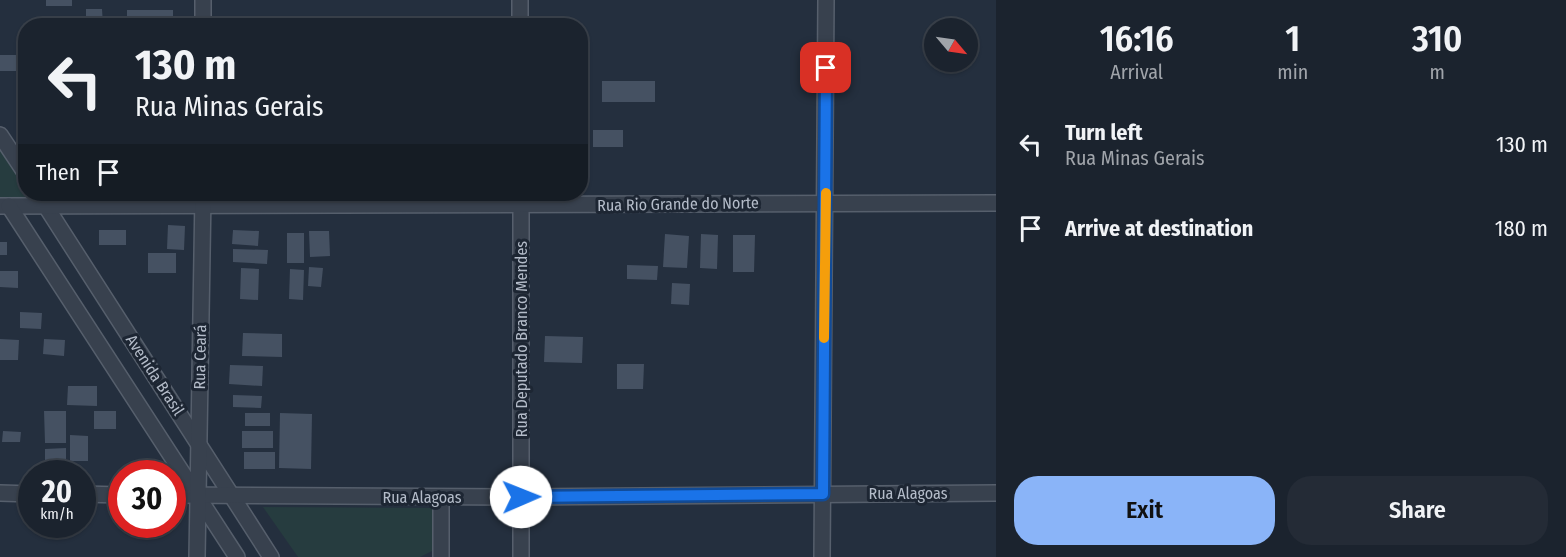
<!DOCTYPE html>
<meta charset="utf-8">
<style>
body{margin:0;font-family:"Fira Sans Condensed",sans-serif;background:#242b36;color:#f1f3f6;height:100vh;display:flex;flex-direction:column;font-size:22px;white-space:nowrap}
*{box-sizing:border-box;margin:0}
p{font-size:20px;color:#a0a4aa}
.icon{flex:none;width:33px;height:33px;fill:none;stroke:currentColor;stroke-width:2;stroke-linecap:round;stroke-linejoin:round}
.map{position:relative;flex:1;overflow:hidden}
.panel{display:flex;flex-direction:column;background:#1b232e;width:570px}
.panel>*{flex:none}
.top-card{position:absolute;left:18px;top:18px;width:570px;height:183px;border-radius:24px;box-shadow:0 2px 4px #0004,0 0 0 2px #39404a;background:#1b232e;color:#f1f3f6;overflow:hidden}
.needle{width:39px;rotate:119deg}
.fabs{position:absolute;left:924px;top:18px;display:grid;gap:12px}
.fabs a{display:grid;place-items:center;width:54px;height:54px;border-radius:50%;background:#1b232e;box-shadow:0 2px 4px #0004,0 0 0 2px #39404a;font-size:30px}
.speed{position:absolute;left:18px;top:460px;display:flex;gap:12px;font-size:30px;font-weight:700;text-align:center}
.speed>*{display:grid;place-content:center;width:78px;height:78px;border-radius:50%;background:#1b232e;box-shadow:0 2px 4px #0004,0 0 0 2px #39404a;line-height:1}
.speed small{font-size:15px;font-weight:400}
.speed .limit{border:9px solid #d22;background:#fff;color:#111}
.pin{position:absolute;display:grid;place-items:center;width:51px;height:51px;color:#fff;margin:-26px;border-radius:12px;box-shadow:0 3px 9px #0006}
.me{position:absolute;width:66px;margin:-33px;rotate:89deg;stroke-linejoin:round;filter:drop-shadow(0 0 4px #0008)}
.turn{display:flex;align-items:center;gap:21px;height:126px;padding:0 18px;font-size:27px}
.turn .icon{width:78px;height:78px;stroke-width:2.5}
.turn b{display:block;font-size:42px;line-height:51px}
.then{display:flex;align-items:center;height:57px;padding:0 18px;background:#0003;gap:12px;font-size:22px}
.eta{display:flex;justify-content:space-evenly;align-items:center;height:102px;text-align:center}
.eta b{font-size:36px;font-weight:600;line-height:42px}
.cta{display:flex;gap:12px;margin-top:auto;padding:12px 18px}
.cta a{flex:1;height:69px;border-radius:24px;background:#8ab4f8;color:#111;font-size:24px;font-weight:600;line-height:69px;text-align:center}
.cta a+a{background:#242b36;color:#f1f3f6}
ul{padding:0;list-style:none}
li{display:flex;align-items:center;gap:18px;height:84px;padding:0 18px}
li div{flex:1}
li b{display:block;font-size:22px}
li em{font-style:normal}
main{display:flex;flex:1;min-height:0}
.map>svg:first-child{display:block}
</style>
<main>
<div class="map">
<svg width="996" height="557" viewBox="0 0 996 557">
<rect width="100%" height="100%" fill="#242f3e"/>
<g fill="#263c3f">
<polygon points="0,140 25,178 26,194 36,194 39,198 0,199"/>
<polygon points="263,507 436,508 434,550 420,557 298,557"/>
</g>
<g fill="#455162">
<rect x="46" y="0" width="26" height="6"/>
<polygon points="86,9 102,9 103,26 86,26"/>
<rect x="127" y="10" width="46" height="16"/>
<rect x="580" y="53" width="8" height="15"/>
<rect x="0" y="55" width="17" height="16"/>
<rect x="602" y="81" width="53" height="21"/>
<polygon points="580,130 586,130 587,147 580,148"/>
<rect x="593" y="130" width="30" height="17"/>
<rect x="580" y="155" width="8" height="25"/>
<polygon points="168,225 185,226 184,250 167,249"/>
<rect x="99" y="230" width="27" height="15"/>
<polygon points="233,230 259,231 258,246 232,244"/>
<polygon points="309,231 329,231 330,256 310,257"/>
<rect x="287" y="233" width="17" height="30"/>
<polygon points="665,234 689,236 687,268 663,267"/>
<polygon points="701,234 718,235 717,269 700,268"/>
<polygon points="733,235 755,235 754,272 733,272"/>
<rect x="0" y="242" width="7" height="13"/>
<polygon points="233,249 268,250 267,264 233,262"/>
<rect x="148" y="253" width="28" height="20"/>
<polygon points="627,265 658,266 657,280 627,279"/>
<polygon points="309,267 323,268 321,287 308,286"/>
<polygon points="241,268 259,269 258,300 240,299"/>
<polygon points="290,269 304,270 303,300 289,299"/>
<polygon points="0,271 18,271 18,288 0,287"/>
<polygon points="672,283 690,284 689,305 671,304"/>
<polygon points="20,312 42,313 41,329 20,328"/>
<polygon points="243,333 282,334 282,357 242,356"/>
<polygon points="545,336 583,337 582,363 544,362"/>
<polygon points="0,339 19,340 18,360 0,360"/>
<polygon points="44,339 65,340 64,356 43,354"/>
<polygon points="617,364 644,364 643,389 617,389"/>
<polygon points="230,365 263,366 262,386 229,384"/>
<polygon points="68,386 97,386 97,406 67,405"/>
<polygon points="233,395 262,396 261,408 233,407"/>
<polygon points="44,411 66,411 66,443 45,443"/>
<rect x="94" y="411" width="22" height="18"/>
<rect x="245" y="413" width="25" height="13"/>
<polygon points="280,413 312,414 311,469 279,468"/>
<polygon points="3,431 21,432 20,442 2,442"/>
<rect x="242" y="431" width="31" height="17"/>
<polygon points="70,435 88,436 88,461 70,461"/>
<polygon points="66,448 66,462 45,463 45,449"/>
<rect x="244" y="452" width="31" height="17"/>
</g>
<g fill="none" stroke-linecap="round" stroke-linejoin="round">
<g stroke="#565f6c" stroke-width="18">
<g id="street">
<polyline points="203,0 203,26"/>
<polyline points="520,0 520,26"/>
<polyline points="0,135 26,174"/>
<polyline points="38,194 271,557"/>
<polyline points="521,194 521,557"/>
<polyline points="0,206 996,203"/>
<polyline points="9,206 237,557"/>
<polyline points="0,493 32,494"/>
<polyline points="82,494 122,495"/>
<polyline points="172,495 521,497 996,493"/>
<polyline points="441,497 441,557"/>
<polyline points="197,557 203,194"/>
<polyline points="822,557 826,0"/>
</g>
</g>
<use href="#street" stroke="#38414e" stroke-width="15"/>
</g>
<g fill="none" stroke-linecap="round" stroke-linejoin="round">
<g stroke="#114b97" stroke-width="15">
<polyline id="route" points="521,497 823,494 826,68"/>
</g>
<use href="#route" stroke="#1a73e8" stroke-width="10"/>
<polyline stroke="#f59e0b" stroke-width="10" points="824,338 826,193"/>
</g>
<g text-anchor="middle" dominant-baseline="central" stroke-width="6" stroke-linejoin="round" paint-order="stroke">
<g font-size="16" fill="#b4bcc9" stroke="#1d2633">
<text transform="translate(678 204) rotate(-1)">Rua Rio Grande do Norte</text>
<text transform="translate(521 339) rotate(-90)">Rua Deputado Branco Mendes</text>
<text transform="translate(200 357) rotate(-89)">Rua Ceará</text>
<text transform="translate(155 375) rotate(57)">Avenida Brasil</text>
<text x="908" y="493">Rua Alagoas</text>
<text x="422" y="497">Rua Alagoas</text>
</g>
</g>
</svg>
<div class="fabs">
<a><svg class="needle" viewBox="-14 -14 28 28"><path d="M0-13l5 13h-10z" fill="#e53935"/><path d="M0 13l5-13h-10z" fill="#a0a4aa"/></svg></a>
</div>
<div class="speed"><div>20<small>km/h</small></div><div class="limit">30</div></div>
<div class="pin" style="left:826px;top:68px;background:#d93025"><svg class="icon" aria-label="arrive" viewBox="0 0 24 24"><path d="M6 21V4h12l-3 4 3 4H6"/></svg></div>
<svg class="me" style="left:521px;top:497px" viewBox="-20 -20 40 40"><circle r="19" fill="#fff"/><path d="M0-13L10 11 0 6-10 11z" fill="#1a73e8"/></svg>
<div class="top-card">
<div class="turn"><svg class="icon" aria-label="left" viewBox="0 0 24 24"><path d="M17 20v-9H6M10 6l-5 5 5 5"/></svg><div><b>130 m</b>Rua Minas Gerais</div></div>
<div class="then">Then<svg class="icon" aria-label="arrive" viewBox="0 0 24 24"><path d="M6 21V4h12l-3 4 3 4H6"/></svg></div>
</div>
</div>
<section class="panel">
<div class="eta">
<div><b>16:16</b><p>Arrival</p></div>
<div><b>1</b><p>min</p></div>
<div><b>310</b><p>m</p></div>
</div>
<ul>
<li><svg class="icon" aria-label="left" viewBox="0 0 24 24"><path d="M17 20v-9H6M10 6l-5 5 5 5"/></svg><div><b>Turn left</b><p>Rua Minas Gerais</p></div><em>130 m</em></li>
<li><svg class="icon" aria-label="arrive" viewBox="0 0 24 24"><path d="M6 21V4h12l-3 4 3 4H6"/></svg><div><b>Arrive at destination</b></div><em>180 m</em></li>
</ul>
<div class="cta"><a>Exit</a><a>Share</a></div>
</section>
</main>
